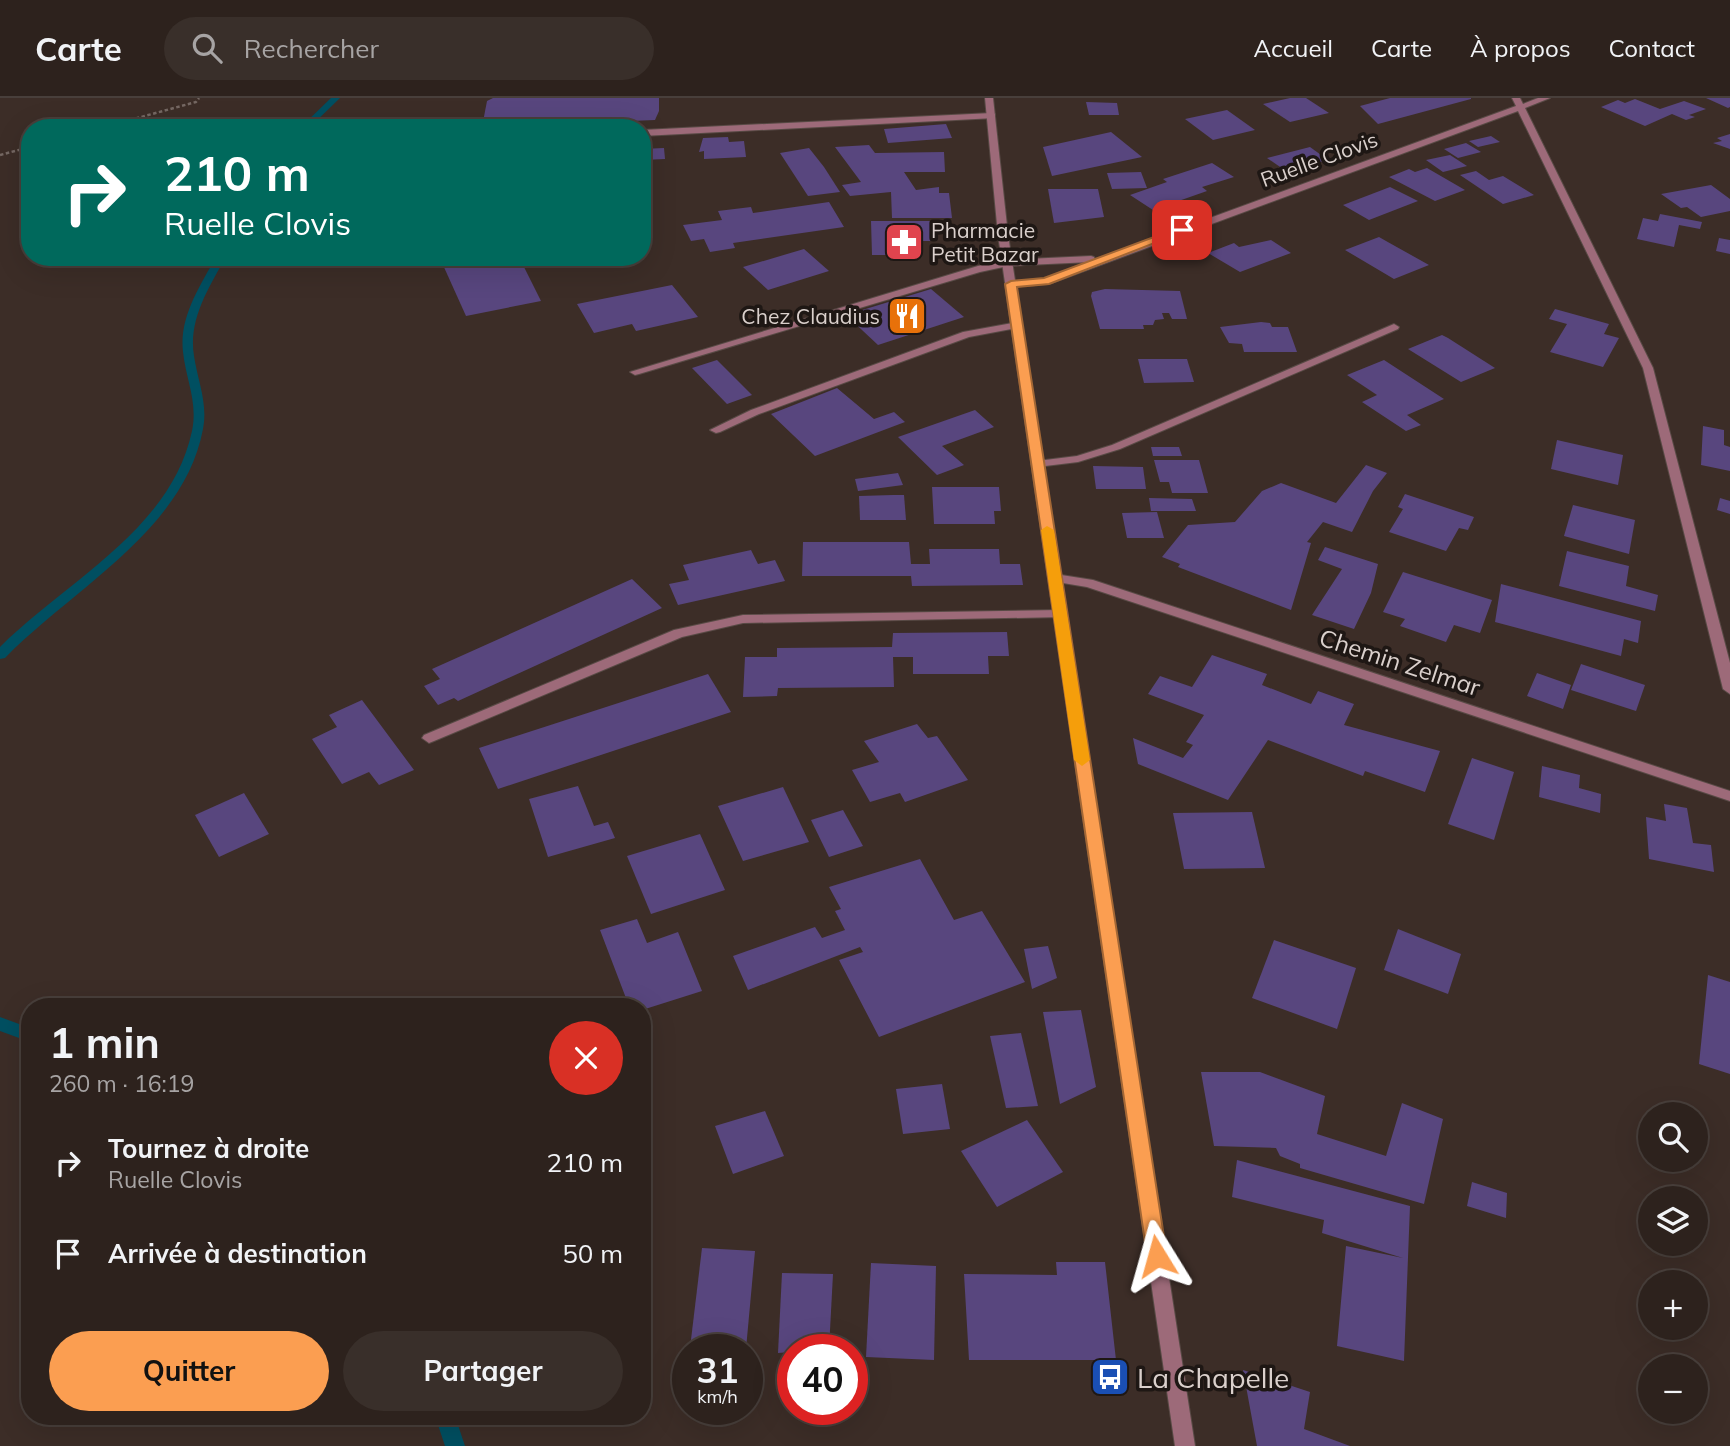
<!DOCTYPE html>
<html lang="fr">
<meta charset="utf-8">
<style>
body{margin:0;font-family:Mulish,sans-serif;background:#392f2a;color:#f1f3f6;height:100vh;display:flex;flex-direction:column;font-size:26px;white-space:nowrap}
*{box-sizing:border-box;margin:0}
p{font-size:23px;color:#a7a4a4}
.icon{flex:none;width:38px;height:38px;fill:none;stroke:currentColor;stroke-width:2;stroke-linecap:round;stroke-linejoin:round}
.map{position:relative;flex:1;overflow:hidden}
.sheet{position:absolute;left:21px;top:900px;width:630px;height:427px;display:flex;flex-direction:column;background:#2d221d;border-radius:28px;box-shadow:0 7px 28px #0002,0 0 0 2px #483f3b}
.sheet>*{flex:none}
.hud{position:absolute;left:21px;top:21px;width:630px;height:147px;border-radius:28px;box-shadow:0 7px 28px #0002,0 0 0 2px #483f3b;background:#00695c;color:#fff;overflow:hidden}
.tools{position:absolute;left:1638px;top:1004px;display:grid;gap:14px}
.tools a{display:grid;place-items:center;width:70px;height:70px;border-radius:50%;background:#2d221d;box-shadow:0 7px 28px #0002,0 0 0 2px #483f3b;font-size:35px}
.speed{position:absolute;left:672px;top:1236px;display:flex;gap:14px;font-size:35px;font-weight:700;text-align:center}
.speed>*{display:grid;place-content:center;width:91px;height:91px;border-radius:50%;background:#2d221d;box-shadow:0 7px 28px #0002,0 0 0 2px #483f3b;line-height:1}
.speed small{font-size:18px;font-weight:400}
.speed .limit{border:10px solid #d22;background:#fff;color:#111}
.pin{position:absolute;display:grid;place-items:center;width:60px;height:60px;color:#fff;margin:-30px;border-radius:14px;box-shadow:0 4px 10px #0006}
.me{position:absolute;width:77px;margin:-38px;rotate:352deg;stroke-linejoin:round;filter:drop-shadow(0 0 5px #0008)}
.turn{display:flex;align-items:center;gap:24px;height:147px;padding:0 28px;font-size:32px}
.turn .icon{width:91px;height:91px;stroke-width:2.5}
.turn b{display:block;font-size:49px;line-height:60px}
.round{display:grid;place-items:center;flex:none;width:74px;height:74px;border-radius:37px;background:#392f2a}
.head{display:flex;align-items:center;justify-content:space-between;height:119px;padding:0 28px}
h1{font-size:42px;font-weight:700;line-height:52px}
.button{display:flex;gap:14px;margin-top:auto;padding:14px 28px}
.button a{flex:1;height:80px;border-radius:42px;background:#fb9e51;color:#111;font-size:28px;font-weight:700;line-height:80px;text-align:center}
.button a+a{background:#392f2a;color:#f1f3f6}
ul{padding:0;list-style:none}
li{display:flex;align-items:center;gap:21px;height:91px;padding:0 28px}
li div{flex:1}
li b{display:block;font-size:26px}
li em{font-style:normal}
header{display:flex;align-items:center;gap:42px;box-sizing:border-box;height:98px;padding:0 35px;background:#2d221d;border-bottom:2px solid #483f3b}
header strong{font-size:33px}
nav{display:flex;gap:38px;margin-inline-start:auto;font-size:24px}
.search{width:490px;height:63px;background:#392f2a;display:flex;align-items:center;gap:18px;box-sizing:border-box;padding:0 24px;border-radius:38px;color:#a7a4a4;font-size:26px}
.map>svg:first-child{display:block}
</style>
<header>
<strong>Carte</strong>
<div class="search"><svg class="icon" aria-label="search" viewBox="0 0 24 24"><circle cx="10" cy="10" r="6"/><path d="M15 15l6 6"/></svg>Rechercher</div>
<nav><a>Accueil</a><a>Carte</a><a>À propos</a><a>Contact</a></nav>
</header>
<div class="map">
<svg width="1730" height="1348" viewBox="0 0 1730 1348">
<rect width="100%" height="100%" fill="#3c2d27"/>
<g fill="none" stroke-linecap="round" stroke-linejoin="round">
<g fill="#004f61" fill-rule="evenodd">
<polygon points="331,0 340,0 309,30 300,30"/>
<path d="M216,159h10c-17,30 -38,63 -32,99 4,26 14,47 9,73 -19,102 -131,160 -198,229l-5,1v-12c66,-66 171,-117 192,-216 6,-29 -6,-51 -9,-79 -4,-35 17,-66 33,-95z"/>
<polygon points="0,919 30,930 30,944 0,933"/>
<polygon points="435,1318 455,1318 465,1348 445,1348"/>
</g>
</g>
<g fill="#58467e">
<polygon points="493,0 659,0 659,13 655,22 482,29 487,3"/>
<polygon points="1290,0 1306,0 1329,15 1290,24 1263,6"/>
<polygon points="1390,0 1471,0 1471,1 1378,26 1360,8"/>
<polygon points="1706,0 1730,0 1730,9 1728,10"/>
<polygon points="1635,1 1660,11 1684,3 1706,11 1689,17 1695,19 1686,22 1672,16 1645,28 1601,9 1618,2 1625,5"/>
<polygon points="1086,4 1117,5 1119,17 1089,17"/>
<polygon points="1227,12 1255,32 1213,42 1185,21"/>
<polygon points="946,26 952,40 888,45 884,31"/>
<polygon points="1111,34 1142,59 1052,78 1043,49"/>
<polygon points="1730,36 1730,51 1713,45 1722,43 1717,40"/>
<polygon points="1491,38 1500,44 1478,49 1469,43"/>
<polygon points="728,39 729,44 744,43 746,59 704,61 704,53 699,54 703,40"/>
<polygon points="1466,45 1481,54 1458,60 1444,51"/>
<polygon points="869,47 875,55 944,54 945,74 904,74 916,92 939,89 939,95 949,95 952,120 892,120 891,94 850,98 842,87 861,84 835,49"/>
<polygon points="1310,49 1328,62 1286,73 1267,60"/>
<polygon points="664,50 665,61 642,62 642,51"/>
<polygon points="809,50 824,69 840,94 808,98 780,55"/>
<polygon points="1450,57 1467,68 1443,74 1426,62"/>
<polygon points="1212,65 1234,79 1202,89 1207,93 1153,112 1130,97 1167,84 1163,81"/>
<polygon points="1427,70 1465,92 1435,103 1389,79 1409,71 1415,74"/>
<polygon points="1476,73 1489,82 1503,78 1534,97 1503,106 1460,77"/>
<polygon points="1141,74 1147,90 1112,91 1107,75"/>
<polygon points="1711,87 1730,101 1730,113 1701,119 1687,109 1681,110 1661,96"/>
<polygon points="1390,89 1418,103 1369,122 1343,107"/>
<polygon points="1048,91 1098,91 1104,119 1054,125"/>
<polygon points="829,104 844,129 733,145 735,150 710,154 704,141 691,143 683,127 722,122 718,113 751,109 753,115"/>
<polygon points="1660,116 1702,124 1700,131 1679,127 1674,149 1637,141 1643,120 1658,123"/>
<polygon points="871,123 933,123 933,143 921,143 922,157 872,157"/>
<polygon points="1379,139 1386,143 1429,167 1394,181 1345,152"/>
<polygon points="1719,140 1730,142 1730,156 1716,153"/>
<polygon points="1271,142 1291,155 1240,174 1208,155 1234,145 1239,149"/>
<polygon points="804,151 829,173 768,192 743,169"/>
<polygon points="404,159 434,159 435,160 408,166"/>
<polygon points="485,159 519,159 541,203 466,218 443,167"/>
<polygon points="672,187 698,219 636,233 632,226 594,235 577,206"/>
<polygon points="931,191 964,219 878,247 846,217"/>
<polygon points="1105,191 1180,193 1187,221 1172,221 1169,215 1162,215 1164,221 1155,222 1153,227 1143,227 1144,231 1100,231 1091,198 1092,194"/>
<polygon points="1555,211 1609,226 1604,236 1619,240 1603,269 1550,254 1567,226 1549,221"/>
<polygon points="1261,224 1270,225 1272,229 1288,229 1297,254 1244,254 1242,246 1229,245 1220,229"/>
<polygon points="1442,237 1448,240 1495,270 1461,284 1408,251"/>
<polygon points="1138,261 1187,261 1194,284 1144,285"/>
<polygon points="717,262 752,297 727,306 692,270"/>
<polygon points="1384,262 1444,301 1407,317 1421,327 1406,333 1362,304 1377,297 1347,277"/>
<polygon points="837,290 874,321 894,314 905,324 815,358 771,316"/>
<polygon points="975,312 994,329 942,348 964,367 937,377 898,339"/>
<polygon points="1703,328 1724,332 1724,347 1730,349 1730,373 1701,367"/>
<polygon points="1557,342 1623,357 1618,387 1551,371"/>
<polygon points="1151,349 1179,349 1182,358 1153,358"/>
<polygon points="1154,362 1199,362 1208,395 1172,395 1169,384 1160,384"/>
<polygon points="1366,367 1387,375 1373,393 1352,434 1323,424 1307,444 1311,445 1291,512 1178,469 1180,466 1162,459 1188,427 1235,424 1262,393 1281,385 1336,405"/>
<polygon points="1093,368 1143,369 1146,391 1096,391"/>
<polygon points="898,375 903,387 858,393 855,381"/>
<polygon points="932,389 999,389 1001,413 994,413 995,426 934,426"/>
<polygon points="1405,396 1474,419 1468,432 1459,430 1446,453 1389,434 1403,411 1398,409"/>
<polygon points="893,397 904,397 906,422 860,422 859,398"/>
<polygon points="1149,400 1192,401 1196,413 1151,413"/>
<polygon points="1720,400 1730,403 1730,416 1717,412"/>
<polygon points="1573,407 1635,422 1629,456 1564,438"/>
<polygon points="1157,414 1164,440 1127,440 1122,415"/>
<polygon points="803,444 909,444 911,466 930,466 929,451 999,451 1000,466 1020,466 1023,487 912,488 911,478 802,478"/>
<polygon points="1325,449 1378,466 1371,495 1354,531 1312,517 1342,471 1318,462"/>
<polygon points="751,452 758,466 775,462 785,483 678,507 669,486 689,482 683,467"/>
<polygon points="1567,453 1629,468 1626,488 1658,497 1655,513 1559,488"/>
<polygon points="1403,474 1492,502 1480,535 1454,527 1446,544 1400,528 1405,521 1383,514"/>
<polygon points="632,481 662,510 458,603 454,600 438,607 424,588 440,581 432,571"/>
<polygon points="1501,486 1641,523 1638,545 1624,541 1621,558 1495,524"/>
<polygon points="1007,534 1009,558 988,558 989,576 913,576 913,559 893,559 894,589 778,590 777,598 743,599 745,559 777,559 777,550 892,549 893,535"/>
<polygon points="1212,557 1267,576 1262,587 1311,606 1318,593 1354,606 1344,627 1440,653 1425,694 1365,673 1363,678 1268,642 1228,702 1138,666 1133,640 1183,660 1193,647 1186,644 1204,617 1148,596 1160,578 1192,589"/>
<polygon points="1581,566 1645,587 1636,613 1571,592"/>
<polygon points="1537,575 1571,587 1563,611 1527,598"/>
<polygon points="708,576 731,614 498,691 479,650"/>
<polygon points="362,602 414,672 379,687 369,674 342,686 312,641 337,629 329,617"/>
<polygon points="917,626 928,640 937,638 968,682 905,704 900,695 870,704 852,672 879,664 864,643"/>
<polygon points="1472,660 1514,674 1494,742 1448,726"/>
<polygon points="1542,668 1580,677 1579,690 1601,696 1600,715 1539,699"/>
<polygon points="578,688 594,728 608,724 615,740 548,759 529,701"/>
<polygon points="783,689 809,744 743,763 718,708"/>
<polygon points="244,695 269,736 219,759 195,717"/>
<polygon points="1664,706 1687,710 1693,745 1711,747 1714,774 1649,761 1646,719 1666,723"/>
<polygon points="843,712 863,748 829,759 811,722"/>
<polygon points="1252,714 1265,770 1184,771 1173,715"/>
<polygon points="700,736 725,792 651,816 627,758"/>
<polygon points="920,761 954,822 982,813 1025,884 879,939 839,862 863,854 860,849 748,892 733,858 815,829 822,840 845,832 835,813 841,811 829,789"/>
<polygon points="637,821 647,845 678,834 702,893 642,912 642,908 629,908 600,832"/>
<polygon points="1398,831 1461,856 1448,896 1384,872"/>
<polygon points="1274,842 1356,870 1337,931 1252,900"/>
<polygon points="1048,848 1057,880 1032,891 1024,851"/>
<polygon points="1708,877 1730,884 1730,976 1699,966"/>
<polygon points="1081,912 1096,989 1060,1006 1043,914"/>
<polygon points="1021,935 1038,1008 1006,1010 990,938"/>
<polygon points="1201,974 1260,974 1325,998 1317,1036 1386,1058 1402,1005 1443,1021 1424,1106 1300,1070 1300,1066 1280,1058 1276,1050 1214,1048"/>
<polygon points="942,986 950,1031 903,1036 896,991"/>
<polygon points="765,1013 784,1058 733,1076 715,1028"/>
<polygon points="1027,1022 1063,1074 997,1109 961,1053"/>
<polygon points="1237,1062 1410,1108 1404,1263 1337,1248 1346,1148 1403,1160 1322,1135 1324,1122 1232,1099"/>
<polygon points="1472,1084 1507,1095 1506,1120 1467,1108"/>
<polygon points="702,1150 755,1153 746,1251 690,1250"/>
<polygon points="1056,1164 1105,1164 1116,1262 969,1262 964,1176 1057,1177"/>
<polygon points="871,1165 936,1168 934,1262 866,1259"/>
<polygon points="782,1175 833,1176 829,1251 778,1255"/>
<polygon points="1243,1272 1310,1294 1304,1331 1350,1348 1257,1348"/>
</g>
<g fill="none" stroke-linecap="round" stroke-linejoin="round">
<g stroke="#584a45" stroke-width="2">
<g id="service">
<polygon points="1018,224 1022,225 1022,229 969,239 759,316 720,334 716,335 710,332 751,312 963,234"/>
<polygon points="1060,512 1066,516 1064,519 743,525 682,539 434,643 429,645 422,640 424,637 674,532 743,517"/>
</g>
</g>
<g stroke="#584a45" stroke-width="2">
<g id="minor">
<polygon points="1512,0 1520,0 1523,6 1538,0 1550,0 1525,10 1653,270 1730,565 1730,596 1723,591 1643,270 1518,13 1049,186 1011,189 1006,186 1011,183 1044,181 1091,164 1008,168 980,174 639,276 635,277 630,274 978,168 1008,162 1091,158 1094,159 1095,162 1516,8"/>
<polygon points="992,15 995,16 995,20 642,38 642,32"/>
<polygon points="1394,226 1399,229 1398,231 1120,351 1078,364 1037,369 1031,366 1037,363 1077,358 1112,347"/>
<polygon points="1055,476 1093,482 1730,693 1730,703 1087,489 1051,483 1049,480 1051,477"/>
</g>
</g>
<g stroke="#584a45" stroke-width="2">
<polygon id="tertiary" points="985,0 993,0 1008,137 1195,1348 1175,1348 998,137"/>
</g>
<g stroke="#756863" stroke-width="2.5" stroke-dasharray="3.5 2.5" stroke-linecap="butt">
<polyline points="101,30 196,4 199,0"/>
<polyline points="0,57 30,49"/>
</g>
<use href="#service" fill="#9d6a79" fill-rule="evenodd"/>
<use href="#minor" fill="#9d6a79" fill-rule="evenodd"/>
<use href="#tertiary" fill="#9d6a79" fill-rule="evenodd"/>
</g>
<polygon fill="#fb9e51" stroke="#a36735" stroke-width="2" points="1178,130 1188,132 1049,186 1017,189 1167,1158 1164,1165 1157,1168 1150,1165 1147,1158 1005,186 1011,183 1044,180"/>
<polygon fill="#f59e0b" points="1047,428 1054,432 1090,662 1082,668 1074,662 1041,432"/>
<defs>
<g id="pharmacy-square" transform="scale(2.0125)"><rect x="-9" y="-9" width="18" height="18" rx="4" fill="#e0444e" stroke="#1e1714"/><path d="M-2-6h4v4h4v4h-4v4h-4v-4h-4v-4h4Z" fill="#fff"/></g>
<g id="restaurant-square" transform="scale(2.0125)"><rect x="-9" y="-9" width="18" height="18" rx="4" fill="#e8710a" stroke="#1e1714"/><path d="M-5-6h1v4h1v-4h1v4h1v-4h1v5L-1.5 .5V6h-2V.5L-5-1ZM5-6V6H3V1.5H1.5Q1.5-4 5-6Z" fill="#fff"/></g>
<g id="bus-square" transform="scale(2.0125)"><rect x="-9" y="-9" width="18" height="18" rx="4" fill="#1a4fb4" stroke="#1e1714"/><path d="M-5-6H5V4H4V6H2V4H-2V6H-4V4H-5ZM-3.5-4V0h7V-4ZM-3.5 1.2v1.5H-2V1.2ZM2 1.2v1.5H3.5V1.2Z" fill="#fff"/></g>
</defs>
<g fill-rule="evenodd">
<use href="#pharmacy-square" x="904" y="144"/>
<use href="#restaurant-square" x="907" y="218"/>
<use href="#bus-square" x="1110" y="1279"/>
</g>
<g text-anchor="middle" dominant-baseline="central" stroke-width="7" stroke-linejoin="round" paint-order="stroke">
<g font-size="21" fill="#dad0cc" stroke="#1e1714">
<text transform="translate(1319 61) rotate(-20)">Ruelle Clovis</text>
</g>
<g font-size="21" fill="#dad0cc" stroke="#1e1714" text-anchor="start">
<text x="931" y="132">Pharmacie<tspan x="931" dy="24">Petit Bazar</tspan></text>
<text x="880" y="218" text-anchor="end">Chez Claudius</text>
</g>
<g font-size="24" fill="#dad0cc" stroke="#1e1714">
<text transform="translate(1400 564) rotate(18)">Chemin Zelmar</text>
</g>
<g font-size="28" fill="#dad0cc" stroke="#1e1714" text-anchor="start">
<text x="1137" y="1279">La Chapelle</text>
</g>
</g>
</svg>
<div class="tools">
<a><svg class="icon" aria-label="search" viewBox="0 0 24 24"><circle cx="10" cy="10" r="6"/><path d="M15 15l6 6"/></svg></a>
<a><svg class="icon" aria-label="layers" viewBox="0 0 24 24"><path d="M12 4l9 5-9 5-9-5zM3 14l9 5 9-5"/></svg></a>
<a>+</a>
<a>−</a>
</div>
<div class="speed"><div>31<small>km/h</small></div><div class="limit">40</div></div>
<div class="pin" style="left:1182px;top:132px;background:#d93025"><svg class="icon" aria-label="arrive" viewBox="0 0 24 24"><path d="M6 21V4h12l-3 4 3 4H6"/></svg></div>
<svg class="me" style="left:1157px;top:1158px" viewBox="-20 -20 40 40"><path d="M0-17L14 15 0 8-14 15z" fill="#fb9e51" stroke="#fff" stroke-width="4"/></svg>
<div class="hud">
<div class="turn"><svg class="icon" aria-label="right" viewBox="0 0 24 24"><path d="M7 20v-9h11M14 6l5 5-5 5"/></svg><div><b>210 m</b>Ruelle Clovis</div></div>
</div>
<section class="sheet">
<div class="head"><div><h1>1 min</h1><p>260 m · 16:19</p></div><a class="round" style="background:#d93025;color:#fff"><svg class="icon" aria-label="close" viewBox="0 0 24 24"><path d="M6 6l12 12M18 6L6 18"/></svg></a></div>
<ul>
<li><svg class="icon" aria-label="right" viewBox="0 0 24 24"><path d="M7 20v-9h11M14 6l5 5-5 5"/></svg><div><b>Tournez à droite</b><p>Ruelle Clovis</p></div><em>210 m</em></li>
<li><svg class="icon" aria-label="arrive" viewBox="0 0 24 24"><path d="M6 21V4h12l-3 4 3 4H6"/></svg><div><b>Arrivée à destination</b></div><em>50 m</em></li>
</ul>
<div class="button"><a>Quitter</a><a>Partager</a></div>
</section>
</div>
